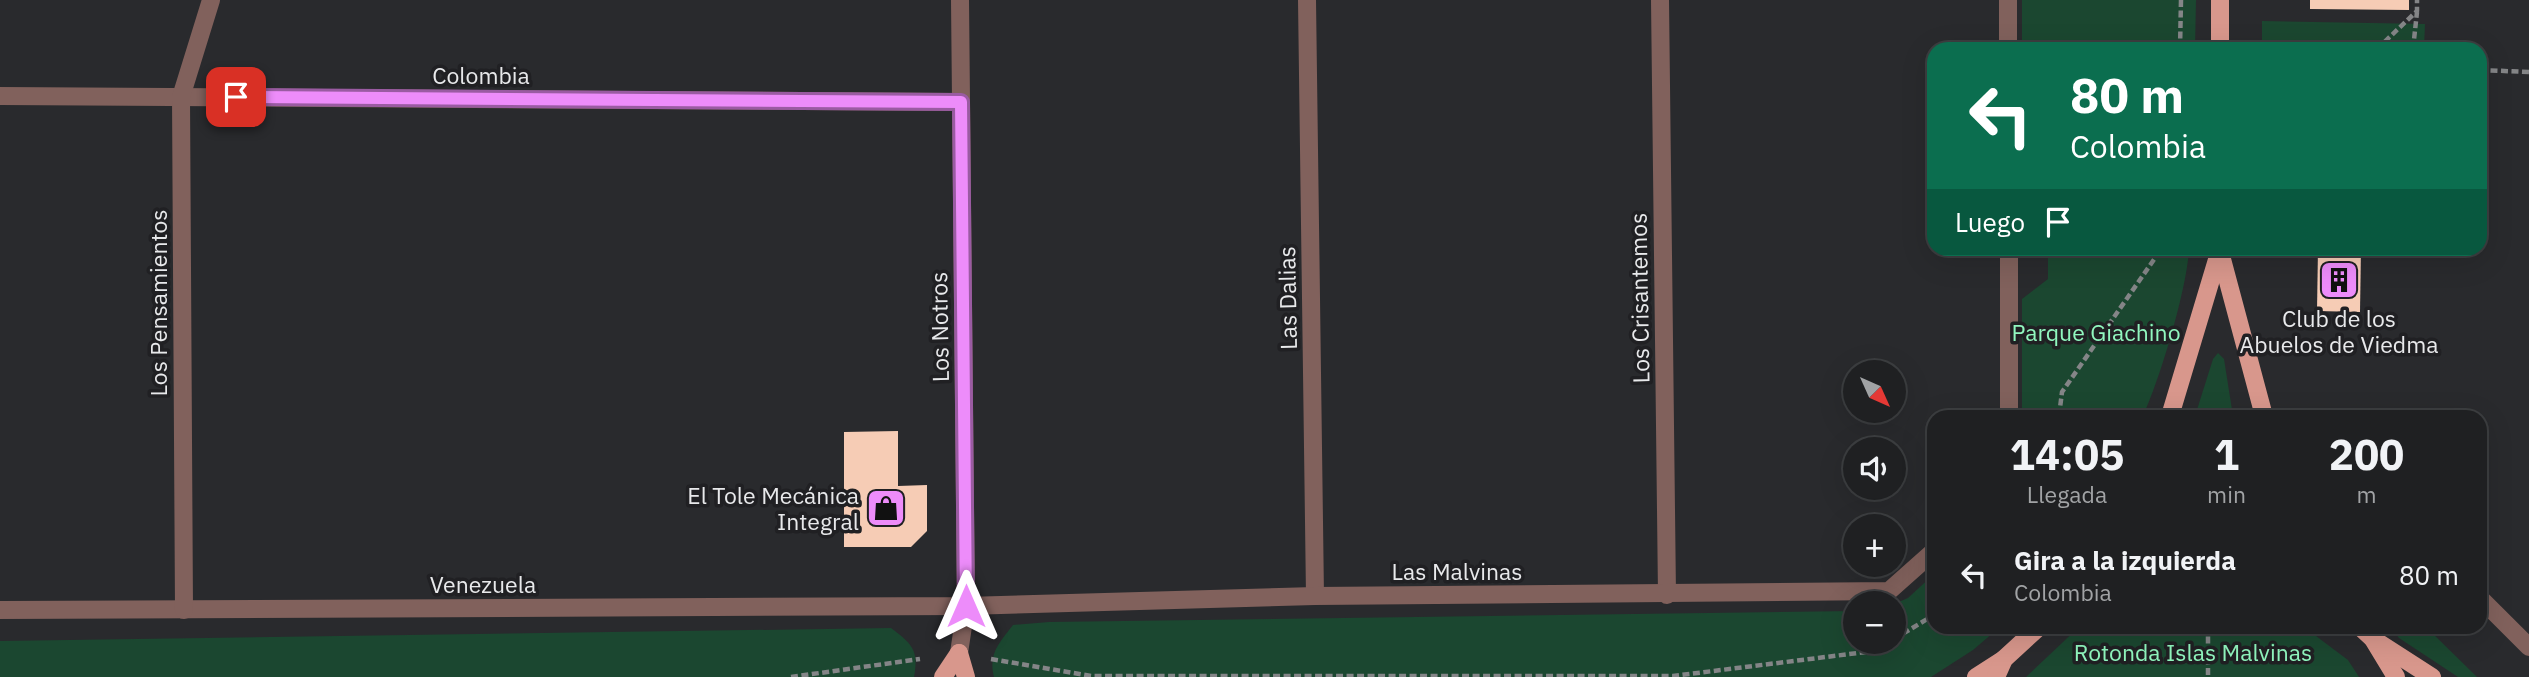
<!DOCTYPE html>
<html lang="es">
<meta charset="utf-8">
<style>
body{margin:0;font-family:"IBM Plex Sans",sans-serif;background:#2c2d2f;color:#f1f3f6;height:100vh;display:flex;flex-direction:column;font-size:26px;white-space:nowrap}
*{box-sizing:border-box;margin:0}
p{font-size:23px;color:#a1a3a5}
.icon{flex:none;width:38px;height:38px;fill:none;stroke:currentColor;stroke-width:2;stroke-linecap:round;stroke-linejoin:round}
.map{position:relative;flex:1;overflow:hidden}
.panel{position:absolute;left:1927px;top:410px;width:560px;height:224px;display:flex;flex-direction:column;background:#1f2022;border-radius:21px;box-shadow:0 7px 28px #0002,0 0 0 2px #3c3e40}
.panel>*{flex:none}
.guide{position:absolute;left:1927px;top:42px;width:560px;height:214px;border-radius:21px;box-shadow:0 7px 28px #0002,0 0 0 2px #3c3e40;background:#0b6e4f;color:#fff;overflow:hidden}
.needle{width:46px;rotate:135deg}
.fabs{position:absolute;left:1843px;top:360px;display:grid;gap:14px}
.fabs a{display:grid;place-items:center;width:63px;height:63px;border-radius:50%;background:#1f2022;box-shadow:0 7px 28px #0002,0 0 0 2px #3c3e40;font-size:35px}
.pin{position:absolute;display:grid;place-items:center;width:60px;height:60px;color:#fff;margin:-30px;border-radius:14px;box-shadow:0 4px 10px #0006}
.me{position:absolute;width:77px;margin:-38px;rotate:0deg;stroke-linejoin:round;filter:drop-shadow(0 0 5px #0008)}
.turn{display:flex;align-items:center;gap:24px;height:147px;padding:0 28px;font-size:32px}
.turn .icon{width:91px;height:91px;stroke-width:2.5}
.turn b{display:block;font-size:49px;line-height:60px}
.then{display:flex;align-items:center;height:66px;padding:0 28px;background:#0003;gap:14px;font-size:26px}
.eta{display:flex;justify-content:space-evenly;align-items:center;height:119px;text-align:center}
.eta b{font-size:42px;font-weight:800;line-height:49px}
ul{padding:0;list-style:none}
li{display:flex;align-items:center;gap:21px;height:91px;padding:0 28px}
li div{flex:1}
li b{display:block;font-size:26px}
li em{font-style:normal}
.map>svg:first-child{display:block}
</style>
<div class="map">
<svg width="2529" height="677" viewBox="0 0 2529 677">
<rect width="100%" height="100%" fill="#292a2d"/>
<g fill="#1b4730">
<polygon points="2022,0 2196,0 2195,49 2022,49"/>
<polygon points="2262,21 2425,24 2424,49 2262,49"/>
<path d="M2048,249h141c-2,40 -29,130 -46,167h-121v-117l26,-20z"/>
<polygon points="2218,353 2224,359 2233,416 2195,416 2213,359"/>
<path d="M1934,574v52l66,1 -27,23 -42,27h-937c-6,-23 5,-34 19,-52l36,-3 806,-11v31h39v-38l14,-6z"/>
<polygon points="2080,626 2304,627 2348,660 2359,677 2026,677"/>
<polygon points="2390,627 2426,627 2477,677 2458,677 2399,638"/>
<path d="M891,628c21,16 28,22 23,49h-914v-36z"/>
</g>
<g fill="#f6ccb5">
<polygon points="2310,0 2409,0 2409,10 2310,9"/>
<polygon points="2318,248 2361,249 2360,312 2317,311"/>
<polygon points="898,431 898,486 927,485 927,531 911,547 844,547 844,432"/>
</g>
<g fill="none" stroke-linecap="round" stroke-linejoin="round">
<g stroke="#848587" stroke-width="4.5" stroke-dasharray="7 3.5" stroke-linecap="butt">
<polyline points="2180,49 2181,0"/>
<polyline points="2377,49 2417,11 2417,0"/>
<polyline points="2413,49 2417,12"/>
<polyline points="2480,70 2529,72"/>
<polyline points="2059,416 2062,392 2162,248"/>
<polyline points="2208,626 2208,677"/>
<polyline points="1894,639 1934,615"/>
<polyline points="991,659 1091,676 1673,676 1874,651 1888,642"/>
<polyline points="791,677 920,659"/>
</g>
<g stroke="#81615c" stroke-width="18">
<polyline points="1307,0 1315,596"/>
<polyline points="1660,0 1667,595"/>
<polyline points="2008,0 2008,49"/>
<polyline points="0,96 961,102"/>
<polyline points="2009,248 2009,416"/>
<polyline points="2480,598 2529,647"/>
<polyline points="0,610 966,606 1315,596 1889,591 1934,551"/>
<polyline points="184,610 181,97 211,0"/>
<polyline points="959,653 966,606 960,0"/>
</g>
<g stroke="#d8978c" stroke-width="18">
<polyline points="2220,49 2220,0"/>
<polyline points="2219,248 2264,416"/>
<polyline points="2170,416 2219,253"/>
<polyline points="2359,626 2373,639 2396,677"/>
<polyline points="2373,639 2432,677"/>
<polyline points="959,653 966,677"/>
<polyline points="943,677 959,653"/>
<polyline points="1976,677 2004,659"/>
<polyline points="1996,677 2004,659 2040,626"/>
</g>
</g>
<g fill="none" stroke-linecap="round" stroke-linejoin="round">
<g stroke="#9a5ba2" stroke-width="18">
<polyline id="route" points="236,97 961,102 966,606"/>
</g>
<use href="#route" stroke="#ed8cfa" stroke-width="12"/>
</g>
<defs>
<g id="building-square" transform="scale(2.0125)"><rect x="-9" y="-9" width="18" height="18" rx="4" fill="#ed8cfa" stroke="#202023"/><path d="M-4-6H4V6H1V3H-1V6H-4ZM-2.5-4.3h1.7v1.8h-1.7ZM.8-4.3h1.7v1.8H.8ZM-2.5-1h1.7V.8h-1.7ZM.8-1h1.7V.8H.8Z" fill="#111"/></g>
<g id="shop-square" transform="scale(2.0125)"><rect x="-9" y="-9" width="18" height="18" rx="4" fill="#ed8cfa" stroke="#202023"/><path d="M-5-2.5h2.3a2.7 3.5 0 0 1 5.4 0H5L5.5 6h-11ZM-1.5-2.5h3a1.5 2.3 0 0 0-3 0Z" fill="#111"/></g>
</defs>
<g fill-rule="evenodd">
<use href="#building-square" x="2339" y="280"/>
<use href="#shop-square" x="886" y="508"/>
</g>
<g text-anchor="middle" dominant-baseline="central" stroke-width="7" stroke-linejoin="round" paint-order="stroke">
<g font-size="23" fill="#e8e9eb" stroke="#202023">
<text x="481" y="75">Colombia</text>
<text transform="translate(1287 298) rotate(-91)">Las Dalias</text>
<text transform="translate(1639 298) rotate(-91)">Los Crisantemos</text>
<text transform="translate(158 303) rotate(-90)">Los Pensamientos</text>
<text transform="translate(939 327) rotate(-91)">Los Notros</text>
<text x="1457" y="571">Las Malvinas</text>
<text x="483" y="584">Venezuela</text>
</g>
<g font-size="23" fill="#e8e9eb" stroke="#202023">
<text x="2339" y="318">Club de los<tspan x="2339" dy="26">Abuelos de Viedma</tspan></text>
<text x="859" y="495" text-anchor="end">El Tole Mecánica<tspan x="859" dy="26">Integral</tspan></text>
</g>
<g font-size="23" fill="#91f7bf" stroke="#202023">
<text x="2096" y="332">Parque Giachino</text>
<text x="2193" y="652">Rotonda Islas Malvinas</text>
</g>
</g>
</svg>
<div class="fabs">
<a><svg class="needle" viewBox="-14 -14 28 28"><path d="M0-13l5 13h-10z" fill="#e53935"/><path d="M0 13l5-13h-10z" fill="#a1a3a5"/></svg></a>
<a><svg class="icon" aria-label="sound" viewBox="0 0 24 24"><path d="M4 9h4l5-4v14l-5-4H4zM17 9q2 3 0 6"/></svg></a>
<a>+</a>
<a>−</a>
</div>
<div class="pin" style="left:236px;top:97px;background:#d93025"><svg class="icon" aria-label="arrive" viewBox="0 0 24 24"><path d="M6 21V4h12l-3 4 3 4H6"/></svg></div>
<svg class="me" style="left:966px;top:606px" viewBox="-20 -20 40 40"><path d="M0-17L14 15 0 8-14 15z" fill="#ed8cfa" stroke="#fff" stroke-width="4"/></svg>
<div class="guide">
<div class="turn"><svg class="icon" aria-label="left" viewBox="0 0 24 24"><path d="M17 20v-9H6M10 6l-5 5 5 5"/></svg><div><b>80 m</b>Colombia</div></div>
<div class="then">Luego<svg class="icon" aria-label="arrive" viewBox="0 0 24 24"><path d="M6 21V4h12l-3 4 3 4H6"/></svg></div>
</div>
<section class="panel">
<div class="eta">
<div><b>14:05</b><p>Llegada</p></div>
<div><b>1</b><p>min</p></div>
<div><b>200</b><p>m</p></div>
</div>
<ul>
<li><svg class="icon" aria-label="left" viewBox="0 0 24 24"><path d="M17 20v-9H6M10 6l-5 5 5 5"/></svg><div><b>Gira a la izquierda</b><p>Colombia</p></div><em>80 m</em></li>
</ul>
</section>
</div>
